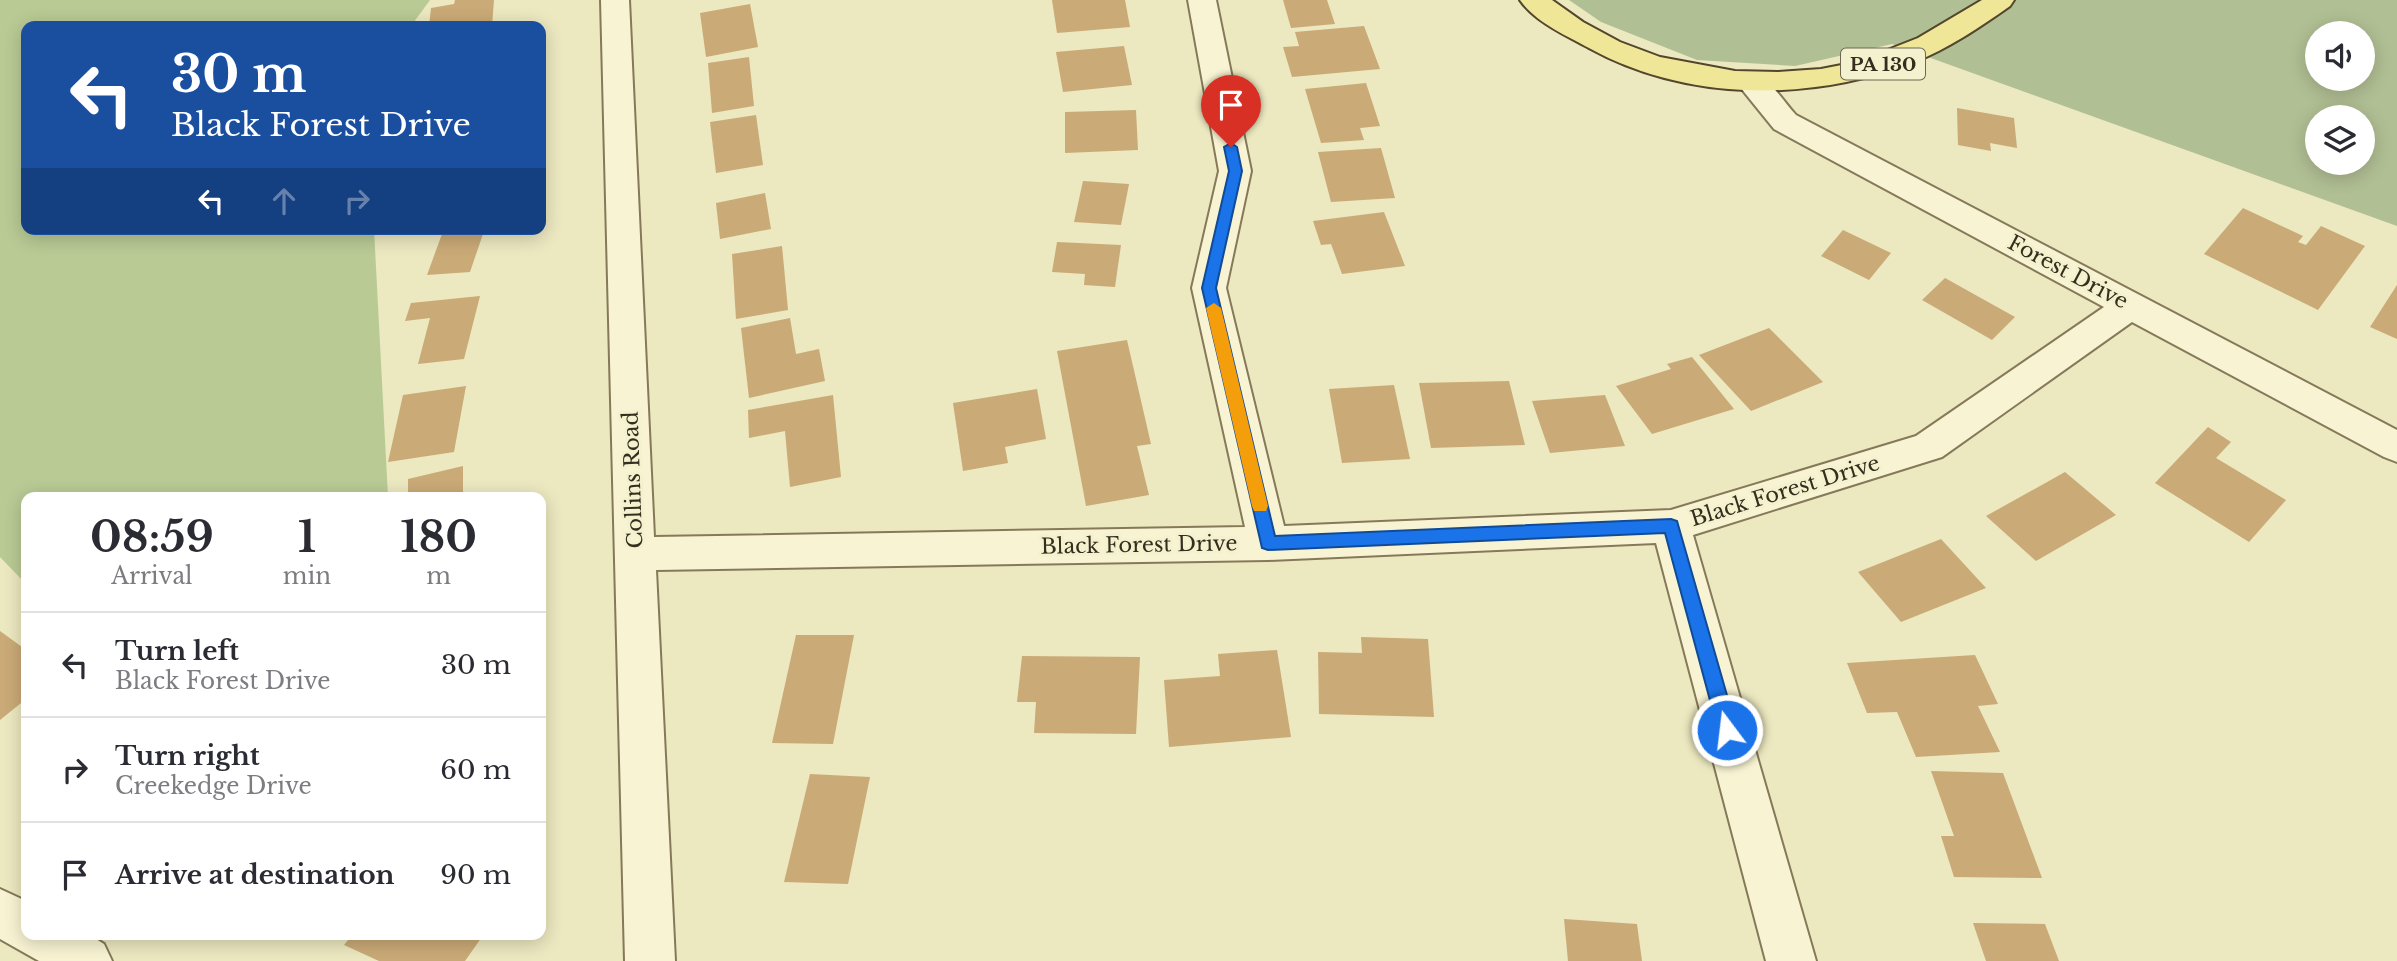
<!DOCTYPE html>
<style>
body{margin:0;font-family:"Libre Baskerville",serif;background:#f2f2f3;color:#2b2b33;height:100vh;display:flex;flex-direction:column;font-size:26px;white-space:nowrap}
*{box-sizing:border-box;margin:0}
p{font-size:23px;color:#7c7c81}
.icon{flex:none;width:38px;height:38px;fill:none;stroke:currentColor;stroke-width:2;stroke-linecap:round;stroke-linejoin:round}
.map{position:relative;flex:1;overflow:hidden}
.sheet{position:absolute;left:21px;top:492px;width:525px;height:448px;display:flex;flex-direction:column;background:#fff;border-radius:14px;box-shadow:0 4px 18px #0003}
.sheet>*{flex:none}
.banner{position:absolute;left:21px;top:21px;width:525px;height:214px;border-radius:14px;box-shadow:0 4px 18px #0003;background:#1a4fa0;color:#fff;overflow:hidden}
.controls{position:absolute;left:2305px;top:21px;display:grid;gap:14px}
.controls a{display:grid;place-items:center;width:70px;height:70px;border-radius:50%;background:#fff;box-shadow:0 4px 18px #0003;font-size:35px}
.pin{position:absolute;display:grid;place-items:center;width:60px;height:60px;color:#fff;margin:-72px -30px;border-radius:50% 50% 50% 0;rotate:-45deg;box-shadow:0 0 7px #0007}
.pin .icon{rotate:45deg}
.me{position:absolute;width:77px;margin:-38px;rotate:345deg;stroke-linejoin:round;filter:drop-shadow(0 0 5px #0008)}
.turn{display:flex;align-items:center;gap:24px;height:147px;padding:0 35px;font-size:32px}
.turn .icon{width:91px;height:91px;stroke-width:2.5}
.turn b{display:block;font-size:49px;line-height:60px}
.lanes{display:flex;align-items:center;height:66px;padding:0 35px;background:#0003;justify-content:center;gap:35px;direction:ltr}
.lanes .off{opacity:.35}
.eta{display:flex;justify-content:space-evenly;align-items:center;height:119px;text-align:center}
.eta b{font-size:42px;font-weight:700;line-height:49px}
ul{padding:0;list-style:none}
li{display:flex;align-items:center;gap:21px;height:105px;padding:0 35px;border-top:2px solid #e1e1e2}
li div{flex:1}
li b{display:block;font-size:26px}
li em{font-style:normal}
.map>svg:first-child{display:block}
</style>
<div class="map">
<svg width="2397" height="961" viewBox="0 0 2397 961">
<rect width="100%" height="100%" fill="#ece8c0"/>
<polygon fill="#b9ca95" points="0,0 430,0 411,26 26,26 26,229 374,229 388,497 26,497 26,584 0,557"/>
<path fill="#b1bf94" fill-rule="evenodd" d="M1569,0h828v226l-505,-182 -97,22 -98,-6 -96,-38zM2317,33h45v46h-45zM2317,117h45v46h-45z"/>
<g fill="#caaa77">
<polygon points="455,0 494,0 492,26 429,26 431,8 454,4"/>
<polygon points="1052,0 1125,0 1130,27 1057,33"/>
<polygon points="1283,0 1327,0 1335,24 1291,28"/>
<polygon points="750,4 758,47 706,57 700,13"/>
<polygon points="1364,26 1380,69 1292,77 1283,47 1299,46 1295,32"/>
<polygon points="1124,46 1132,85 1063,92 1056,52"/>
<polygon points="749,57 754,106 712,113 708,63"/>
<polygon points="1366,83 1380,126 1360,128 1364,140 1321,143 1305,89"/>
<polygon points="1957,108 2014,118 2017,148 1990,143 1991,151 1958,145"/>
<polygon points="1136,110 1138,150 1065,153 1065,112"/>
<polygon points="756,115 763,165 716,173 710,122"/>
<polygon points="1381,148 1395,198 1331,202 1318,152"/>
<polygon points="1083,181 1129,184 1121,225 1074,222"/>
<polygon points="765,193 771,229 720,239 716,203"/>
<polygon points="2243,208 2303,236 2298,242 2306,245 2321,226 2365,246 2318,310 2204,254"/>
<polygon points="1384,212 1405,266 1342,274 1331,244 1321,245 1313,221"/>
<polygon points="1843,230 1891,253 1869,280 1821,256"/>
<polygon points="484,231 470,272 427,275 442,234"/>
<polygon points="1057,242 1121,245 1115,287 1084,285 1085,274 1052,272"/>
<polygon points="782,246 788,310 736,319 732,254"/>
<polygon points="1945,278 2015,317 1992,340 1922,300"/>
<polygon points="2397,285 2397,339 2370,327"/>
<polygon points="480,296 464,359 418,364 430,318 405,321 411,303"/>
<polygon points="790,318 796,354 819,349 825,381 749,398 741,328"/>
<polygon points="1769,328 1823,382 1751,411 1699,355"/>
<polygon points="1127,340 1151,444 1137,446 1149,495 1086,506 1057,351"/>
<polygon points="1692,357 1734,409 1652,434 1616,386 1671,369 1667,364"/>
<polygon points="1509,381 1525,445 1431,448 1419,383"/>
<polygon points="1394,385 1410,459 1342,463 1329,389"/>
<polygon points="466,386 454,452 388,462 403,395"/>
<polygon points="1037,389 1046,439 1005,447 1008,463 963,471 953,403"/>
<polygon points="833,395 841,477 790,487 785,431 749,438 748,410"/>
<polygon points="1605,395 1625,446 1550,453 1532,401"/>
<polygon points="2208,427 2231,442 2216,458 2286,500 2249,542 2155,483"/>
<polygon points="463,466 463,497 408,497 408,479"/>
<polygon points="2065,472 2116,515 2036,561 1986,516"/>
<polygon points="1941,539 1986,588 1901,622 1858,572"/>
<polygon points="0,631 22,647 26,644 26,699 0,720"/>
<polygon points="796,635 854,635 833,744 772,743"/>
<polygon points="1361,637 1428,639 1434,717 1319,714 1318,652 1362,653"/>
<polygon points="1277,650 1291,737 1169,747 1164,680 1220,676 1218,654"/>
<polygon points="1975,655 1998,704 1978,706 2000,752 1916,757 1897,712 1867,713 1847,663"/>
<polygon points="1022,656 1140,657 1136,734 1034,733 1036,702 1017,702"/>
<polygon points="1931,771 2003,773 2042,878 1954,877 1941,836 1954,836"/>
<polygon points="810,774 870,777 848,884 784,882"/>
<polygon points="1564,919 1637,924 1642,961 1568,961"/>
<polygon points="1973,923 2045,924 2059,961 1986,961"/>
<polygon points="353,934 484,934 465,961 379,961 344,945"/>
</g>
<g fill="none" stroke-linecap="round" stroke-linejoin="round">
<g stroke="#857959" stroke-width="4">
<g id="minor">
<path d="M601,0h28l25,537 591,-10 -53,-239 27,-117 -31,-171h28l35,171 -25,117 58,238 387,-16 245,-74 188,-129 -330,-178 -38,-47 5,-6c25,-7 39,22 55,39l601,315v32l-13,-5 -252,-135 -190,135 -249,78 123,426h-50l-110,-418 -388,17 -612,10 19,391h-50z"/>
<polygon points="0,889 26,901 26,934 88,934 104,944 112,961 39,961 0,939"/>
</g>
</g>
<g stroke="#52462d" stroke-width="4">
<path id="primary" d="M1520,0h32l31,22 37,20 40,15 75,14 43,1 43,-3 36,-7 61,-24 64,-38h32l-4,6c-30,21 -62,43 -96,56 -102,40 -227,40 -325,-14 -22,-12 -54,-26 -69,-48z"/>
</g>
<use href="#minor" fill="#f8f4d3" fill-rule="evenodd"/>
<use href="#primary" fill="#efe698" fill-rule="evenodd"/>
</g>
<polygon fill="#1a73e8" stroke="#114b97" stroke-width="2" points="1231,143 1237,147 1242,171 1216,288 1275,536 1671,519 1677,521 1737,730 1734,735 1727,738 1721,735 1718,730 1665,533 1268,550 1262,548 1202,288 1229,171 1224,147"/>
<polygon fill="#f59e0b" points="1214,303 1221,308 1268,506 1266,511 1254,511 1252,506 1206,308"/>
<g text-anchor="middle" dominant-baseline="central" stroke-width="6" stroke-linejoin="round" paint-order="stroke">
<rect fill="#f4f1cf" stroke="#6e6852" stroke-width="2" x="1841" y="48.5" width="84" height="31" rx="5"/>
<g font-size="19" font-weight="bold" fill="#352d1d">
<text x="1883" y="64">PA 130</text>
</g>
<g font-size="21" fill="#352d1d" stroke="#f4f1cf">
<text transform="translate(2068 272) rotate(28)">Forest Drive</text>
<text transform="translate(633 480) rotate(-92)">Collins Road</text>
<text transform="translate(1785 491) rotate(-17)">Black Forest Drive</text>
<text transform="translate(1139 545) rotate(-1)">Black Forest Drive</text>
</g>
</g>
</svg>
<div class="controls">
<a><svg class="icon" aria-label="sound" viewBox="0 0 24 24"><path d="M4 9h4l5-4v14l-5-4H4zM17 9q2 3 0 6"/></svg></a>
<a><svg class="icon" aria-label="layers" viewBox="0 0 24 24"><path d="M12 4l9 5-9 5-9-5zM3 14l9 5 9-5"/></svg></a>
</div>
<div class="pin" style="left:1231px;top:147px;background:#d93025"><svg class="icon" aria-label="arrive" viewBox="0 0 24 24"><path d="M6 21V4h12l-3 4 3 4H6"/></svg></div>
<svg class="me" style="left:1727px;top:730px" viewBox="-20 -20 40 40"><circle r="17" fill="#1a73e8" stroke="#fff" stroke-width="3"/><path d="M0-11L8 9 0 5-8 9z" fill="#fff"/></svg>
<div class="banner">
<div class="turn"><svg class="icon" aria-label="left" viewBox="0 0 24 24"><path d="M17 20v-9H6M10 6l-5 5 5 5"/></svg><div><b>30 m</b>Black Forest Drive</div></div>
<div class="lanes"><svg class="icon" aria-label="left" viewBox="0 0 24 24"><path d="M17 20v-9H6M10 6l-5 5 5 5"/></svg><svg class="icon off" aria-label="ahead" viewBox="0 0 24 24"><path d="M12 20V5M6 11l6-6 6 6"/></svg><svg class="icon off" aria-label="right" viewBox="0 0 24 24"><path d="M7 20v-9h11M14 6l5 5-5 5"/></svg></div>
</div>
<section class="sheet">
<div class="eta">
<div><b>08:59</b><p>Arrival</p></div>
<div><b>1</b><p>min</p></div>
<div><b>180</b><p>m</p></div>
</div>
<ul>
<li><svg class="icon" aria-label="left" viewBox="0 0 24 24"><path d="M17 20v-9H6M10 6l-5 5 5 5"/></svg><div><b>Turn left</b><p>Black Forest Drive</p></div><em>30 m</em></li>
<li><svg class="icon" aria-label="right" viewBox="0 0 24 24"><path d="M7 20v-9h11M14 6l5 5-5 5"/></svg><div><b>Turn right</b><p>Creekedge Drive</p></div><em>60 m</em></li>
<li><svg class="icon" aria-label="arrive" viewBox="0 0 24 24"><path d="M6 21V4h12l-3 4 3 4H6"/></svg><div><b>Arrive at destination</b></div><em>90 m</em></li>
</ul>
</section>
</div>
